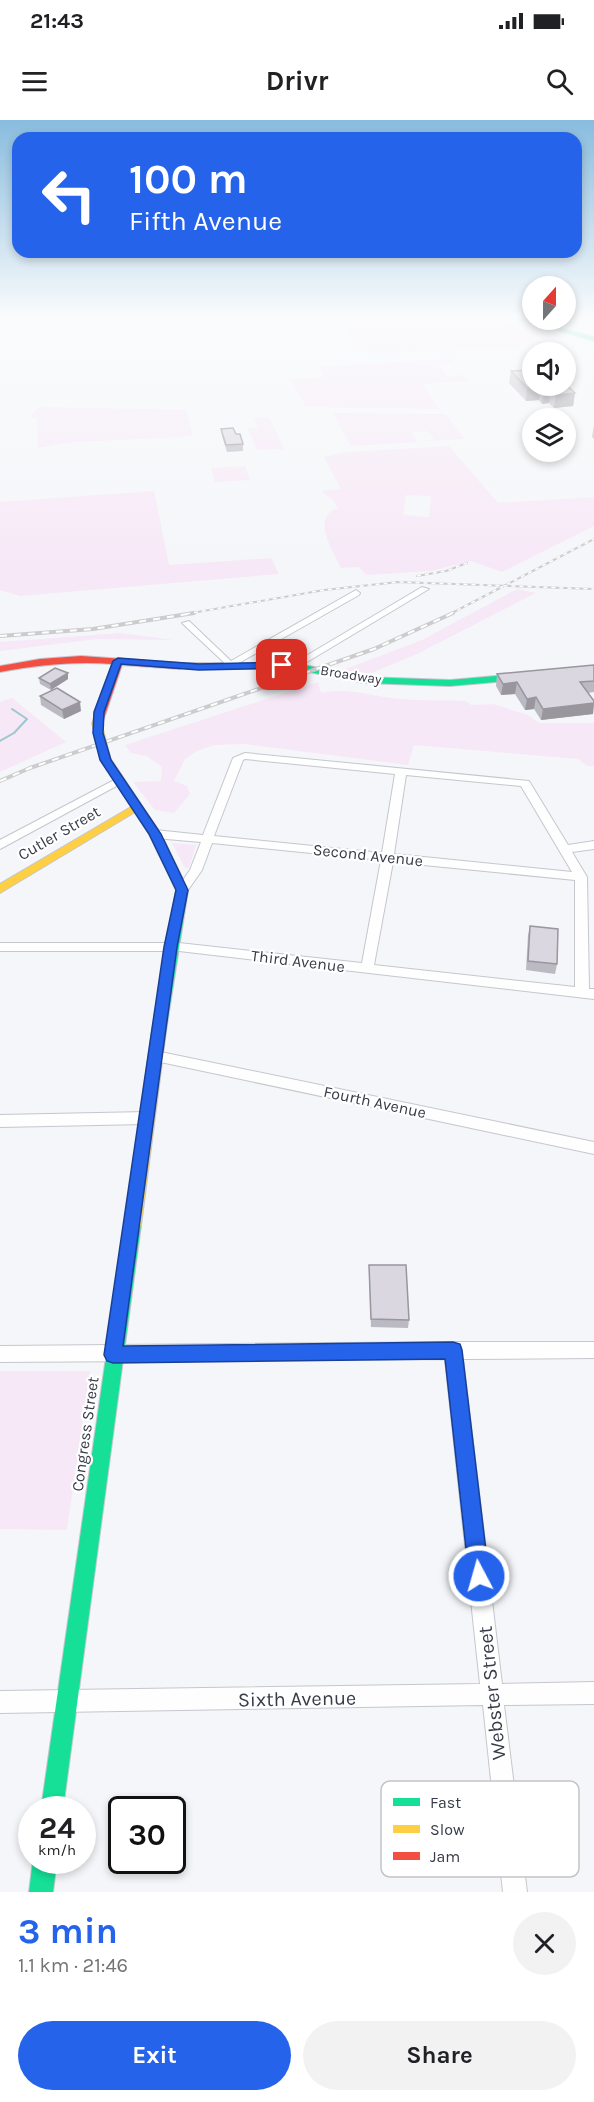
<!DOCTYPE html>
<meta charset="utf-8">
<style>
body{margin:0;font-family:Karla,sans-serif;background:#f2f2f2;color:#202124;height:100vh;display:flex;flex-direction:column;font-size:22px;white-space:nowrap}
*{box-sizing:border-box;margin:0}
p{font-size:20px;color:#757577}
.icon{flex:none;width:33px;height:33px;fill:none;stroke:currentColor;stroke-width:2;stroke-linecap:round;stroke-linejoin:round}
.map{position:relative;height:1772px;overflow:hidden}
.sheet{display:flex;flex-direction:column;background:#fff;flex:1}
.sheet>*{flex:none}
.top-card{position:absolute;left:12px;top:12px;width:570px;height:126px;border-radius:18px;box-shadow:0 3px 9px #0003;background:#2563eb;color:#fff;overflow:hidden}
.needle{width:39px;rotate:21deg}
.controls{position:absolute;left:522px;top:156px;display:grid;gap:12px}
.controls a{display:grid;place-items:center;width:54px;height:54px;border-radius:50%;background:#fff;box-shadow:0 3px 9px #0003;font-size:30px}
.speed{position:absolute;left:18px;top:1676px;display:flex;gap:12px;font-size:30px;font-weight:700;text-align:center}
.speed>*{display:grid;place-content:center;width:78px;height:78px;border-radius:50%;background:#fff;box-shadow:0 3px 9px #0003;line-height:1}
.speed small{font-size:15px;font-weight:400}
.speed .limit{border:3px solid #111;border-radius:9px;background:#fff;color:#111}
.pin{position:absolute;display:grid;place-items:center;width:51px;height:51px;color:#fff;margin:-26px;border-radius:12px;box-shadow:0 3px 9px #0006}
.me{position:absolute;width:66px;margin:-33px;rotate:354deg;stroke-linejoin:round;filter:drop-shadow(0 0 4px #0008)}
.turn{display:flex;align-items:center;gap:21px;height:126px;padding:0 18px;font-size:27px}
.turn .icon{width:78px;height:78px;stroke-width:2.5}
.turn b{display:block;font-size:42px;line-height:51px}
.round{display:grid;place-items:center;flex:none;width:63px;height:63px;border-radius:32px;background:#f2f2f2}
.overview{display:flex;align-items:center;justify-content:space-between;height:102px;padding:0 18px}
h1{font-size:36px;font-weight:700;line-height:45px;color:#2563eb}
.button{display:flex;gap:12px;margin-top:auto;padding:12px 18px}
.button a{flex:1;height:69px;border-radius:36px;background:#2563eb;color:#fff;font-size:24px;font-weight:700;line-height:69px;text-align:center}
.button a+a{background:#f2f2f2;color:#202124}
.status{display:flex;justify-content:space-between;align-items:center;height:42px;padding:0 30px;background:#fff;direction:ltr}
.status svg{height:16px;fill:currentColor}
header{display:flex;justify-content:space-between;align-items:center;height:78px;padding:0 18px;background:#fff;font-size:27px;font-weight:700}
.map>svg:first-child{display:block}
</style>
<div class="status"><b>21:43</b><svg viewBox="0 0 49 12"><path d="M0 12V9h3v3zM5 12V6h3v6zM10 12V3h3v9zM15 12V0h3v12zM26 1h20v11H26zM47 4h2v5h-2z"/></svg></div>
<header><svg class="icon" aria-label="menu" viewBox="0 0 24 24"><path d="M4 6h16M4 12h16M4 18h16"/></svg>Drivr<svg class="icon" aria-label="search" viewBox="0 0 24 24"><circle cx="10" cy="10" r="6"/><path d="M15 15l6 6"/></svg></header>
<div class="map">
<svg width="594" height="1772" viewBox="0 0 594 1772">
<rect width="100%" height="100%" fill="#f5f6f9"/>
<g fill="#f7e8f7" fill-rule="evenodd">
<polygon points="337,198 493,198 559,216 566,224 380,233 361,231"/>
<polygon points="451,239 454,242 438,244 447,256 462,255 469,261 423,264 439,289 306,287 291,259 325,257 320,247"/>
<polygon points="44,287 186,290 193,315 182,317 75,322 38,328 37,298 33,298 32,294 38,288"/>
<polygon points="333,293 445,294 465,319 423,321 434,319 428,311 411,312 416,321 419,322 351,326"/>
<polygon points="269,297 284,329 257,330 248,309 258,308 254,298"/>
<path d="M449,326l49,57 96,-6v29l-92,46 -31,-11 -40,10 -65,4 -7,-8 -18,1c-8,-16 -31,-52 -3,-60l-4,-7 -13,-10 20,-2 -17,-32 21,-5zM406,375l25,1 -2,21 -26,-2z"/>
<polygon points="245,346 250,360 215,362 211,348"/>
<polygon points="154,371 169,445 271,438 279,454 20,476 0,470 0,382"/>
<polygon points="517,469 536,473 417,534 369,554 343,550 422,520"/>
<polygon points="120,513 174,520 97,519 0,531 0,522"/>
<path d="M318,562l3,11c29,-6 50,4 79,6 21,2 44,1 66,2l5,4 22,-1 35,11 11,8h55v43h-7l-9,-7 -164,-14 -6,20 -164,-21 -30,1 -17,6 -12,8 -11,22 13,5 3,8 -16,19 -19,-3 -22,-28 28,-1 1,-14 -15,-11 -16,-3 -6,-8z"/>
<polygon points="12,578 66,622 0,652 0,582"/>
<polygon points="172,723 196,725 189,748 185,748"/>
<polygon points="0,1251 90,1251 67,1410 0,1409"/>
</g>
<g fill="none" stroke-linecap="round" stroke-linejoin="round">
<polyline stroke="#9bc8cf" stroke-width="2" points="0,621 14,613 27,599 12,589"/>
<g stroke="#c5c7ce" stroke-width="2">
<g id="street">
<polygon points="422,467 429,469 297,548 289,546"/>
<polygon points="356,470 360,473 359,475 230,548 182,503 189,501 231,541"/>
<path d="M245,633l284,28 39,64 26,-4v8l-22,3 15,25 2,112h5v10l-415,-48h-179v-8h179l183,20 19,-103 -169,-17 -10,27 -16,23h-8l-2,-3 14,-20 11,-28 -46,-4 -6,-4 6,-4 48,5 30,-77zM245,639l150,15 -13,79 -168,-17 29,-76zM406,655l115,11 51,86 -178,-18zM393,742l182,18v107l-201,-22z"/>
<polygon points="118,658 122,659 122,663 0,729 0,720"/>
<polygon points="156,931 594,1022 594,1034 151,940 149,936 151,932"/>
<polygon points="146,992 151,994 153,998 151,1002 146,1004 0,1007 0,995"/>
<polygon points="453,1222 594,1222 594,1238 463,1239 502,1564 594,1562 594,1584 504,1585 527,1772 503,1772 483,1585 0,1593 0,1571 480,1564 445,1239 0,1242 0,1226"/>
</g>
</g>
<g stroke="#c5c7ce" stroke-width="2">
<g id="fast">
<polygon points="525,198 594,217 594,221 515,198"/>
<polygon points="180,543 294,543 364,557 450,560 520,554 525,557 520,560 450,566 364,563 294,549 177,548 177,544"/>
<polygon points="106,637 110,638 161,714 188,770 166,911 164,915 154,915 152,911 176,770 149,714 101,640"/>
<polygon points="133,1098 139,1100 141,1105 63,1689 41,1689 125,1105 127,1100"/>
<polygon points="33,1740 57,1740 53,1772 29,1772"/>
</g>
</g>
<g stroke="#c5c7ce" stroke-width="2">
<g id="slow">
<polygon points="136,684 140,685 140,689 0,773 0,764"/>
<polygon points="159,906 164,907 166,911 141,1105 139,1110 133,1112 127,1110 125,1105 152,911 154,907"/>
</g>
</g>
<g stroke="#c5c7ce" stroke-width="2">
<path id="jam" d="M81,536l99,7 5,3 -5,3 -58,-4 -20,59 -5,3 -5,-3 20,-60c-38,-3 -74,1 -112,8v-6l40,-7z"/>
</g>
<use href="#street" fill="#fefefe" fill-rule="evenodd"/>
<use href="#fast" fill="#16e098" fill-rule="evenodd"/>
<use href="#slow" fill="#ffcf43" fill-rule="evenodd"/>
<use href="#jam" fill="#f24e42" fill-rule="evenodd"/>
<g stroke="#ccccce" stroke-width="2">
<g id="rail-far1">
<polyline points="417,456 446,451 467,443"/>
<polyline points="186,494 324,470 398,462 594,469"/>
<polyline points="450,494 594,419"/>
</g>
</g>
<g stroke="#ccccce" stroke-width="4">
<g id="rail">
<polyline points="0,516 93,509 194,493"/>
<polyline points="0,661 30,648 374,529 453,493"/>
</g>
</g>
<use href="#rail-far1" stroke="#fff" stroke-width="1.5" stroke-dasharray="4" stroke-linecap="butt"/>
<use href="#rail" stroke="#fff" stroke-width="2" stroke-dasharray="7" stroke-linecap="butt"/>
<g stroke="#c5c7ce" stroke-width="11" stroke-linecap="butt">
<polyline id="slow-bridge" points="97,604 106,640"/>
</g>
<use href="#slow-bridge" stroke="#ffcf43" stroke-width="10"/>
</g>
<g fill="#bbb9c2">
<polygon points="511,251 575,273 573,286 554,288 549,283 542,284 539,280 526,281 509,263"/>
<polygon points="594,305 594,319 592,317"/>
<polygon points="221,309 236,314 243,324 243,331 227,332 222,316"/>
<polygon points="594,545 594,572 588,573 594,581 593,594 541,600 534,589 525,590 515,574 501,575 496,566 497,554"/>
<polygon points="39,558 68,559 51,570 40,564"/>
<polygon points="40,576 81,591 64,599 41,585"/>
<polygon points="530,806 557,844 555,854 526,850 528,815"/>
<polygon points="369,1145 409,1200 408,1208 371,1207 369,1154"/>
</g>
<g fill="#99969e">
<polygon points="540,267 539,280 526,281 527,268"/>
<polygon points="551,270 549,283 542,284 544,271"/>
<polygon points="575,273 573,286 554,288 556,275"/>
<polygon points="68,553 68,559 51,570 50,564"/>
<polygon points="517,562 515,574 501,575 503,564"/>
<polygon points="536,577 534,589 525,590 527,579"/>
<polygon points="80,582 81,591 64,599 62,590"/>
<polygon points="594,583 593,594 541,600 543,589"/>
</g>
<g fill="#dad7e1" stroke="#99969e" stroke-width="1.5">
<polygon points="532,250 532,266 566,266 566,265 575,273 556,275 551,270 544,271 540,267 527,268 511,251"/>
<polygon points="233,308 236,314 240,314 243,324 226,325 221,309"/>
<polygon points="594,545 594,561 580,562 594,581 594,583 543,589 536,577 527,579 517,562 503,564 497,554"/>
<polygon points="55,548 68,553 50,564 39,558"/>
<polygon points="57,568 80,582 62,590 40,576"/>
<polygon points="530,806 558,809 557,844 528,841"/>
<polygon points="369,1145 406,1145 409,1200 371,1199"/>
</g>
<linearGradient id="sky" x2="0" y2="1"><stop stop-color="#89bcde"/><stop offset="0.44" stop-color="#fafbfc"/><stop offset="1" stop-color="#fafbfc" stop-opacity="0"/></linearGradient>
<rect width="594" height="447" fill="url(#sky)"/>
<polygon fill="#2563eb" stroke="#184099" stroke-width="1.5" points="118,538 199,544 282,542 286,545 282,548 199,550 121,544 104,592 103,613 111,640 161,714 188,770 177,827 123,1226 453,1222 460,1224 462,1230 489,1456 486,1464 479,1467 472,1464 469,1456 445,1239 113,1243 107,1241 104,1235 164,827 176,770 149,714 100,640 93,613 94,592 113,541"/>
<g text-anchor="middle" dominant-baseline="central" stroke-width="4.5" stroke-linejoin="round" paint-order="stroke">
<g font-size="14" fill="#383c48" stroke="#fff">
<text transform="translate(351 555) rotate(9)">Broadway</text>
</g>
<g font-size="16" fill="#383c48" stroke="#fff">
<text transform="translate(59 713) rotate(-30)">Cutler Street</text>
<text transform="translate(368 735) rotate(6)">Second Avenue</text>
<text transform="translate(298 841) rotate(7)">Third Avenue</text>
<text transform="translate(375 982) rotate(12)">Fourth Avenue</text>
<text transform="translate(85 1314) rotate(-82)">Congress Street</text>
</g>
<g font-size="20" fill="#383c48" stroke="#fff">
<text transform="translate(492 1573) rotate(-96)">Webster Street</text>
<text transform="translate(297 1579) rotate(-1)">Sixth Avenue</text>
</g>
</g>
<rect x="381" y="1661" width="198" height="96" rx="9" fill="#fff" stroke="#c3c4c8" stroke-width="1.5"/>
<rect x="393" y="1678" width="27" height="8" fill="#16e098"/>
<rect x="393" y="1705" width="27" height="8" fill="#ffcf43"/>
<rect x="393" y="1732" width="27" height="8" fill="#f24e42"/>
<g font-size="16" fill="#383c48">
<text x="430" y="1688">Fast</text>
<text x="430" y="1715">Slow</text>
<text x="430" y="1742">Jam</text>
</g>
</svg>
<div class="controls">
<a><svg class="needle" viewBox="-14 -14 28 28"><path d="M0-13l5 13h-10z" fill="#e53935"/><path d="M0 13l5-13h-10z" fill="#757577"/></svg></a>
<a><svg class="icon" aria-label="sound" viewBox="0 0 24 24"><path d="M4 9h4l5-4v14l-5-4H4zM17 9q2 3 0 6"/></svg></a>
<a><svg class="icon" aria-label="layers" viewBox="0 0 24 24"><path d="M12 4l9 5-9 5-9-5zM3 14l9 5 9-5"/></svg></a>
</div>
<div class="speed"><div>24<small>km/h</small></div><div class="limit">30</div></div>
<div class="pin" style="left:282px;top:545px;background:#d93025"><svg class="icon" aria-label="arrive" viewBox="0 0 24 24"><path d="M6 21V4h12l-3 4 3 4H6"/></svg></div>
<svg class="me" style="left:479px;top:1456px" viewBox="-20 -20 40 40"><circle r="17" fill="#2563eb" stroke="#fff" stroke-width="3"/><path d="M0-11L8 9 0 5-8 9z" fill="#fff"/></svg>
<div class="top-card">
<div class="turn"><svg class="icon" aria-label="left" viewBox="0 0 24 24"><path d="M17 20v-9H6M10 6l-5 5 5 5"/></svg><div><b>100 m</b>Fifth Avenue</div></div>
</div>
</div>
<section class="sheet">
<div class="overview"><div><h1>3 min</h1><p>1.1 km · 21:46</p></div><a class="round"><svg class="icon" aria-label="close" viewBox="0 0 24 24"><path d="M6 6l12 12M18 6L6 18"/></svg></a></div>
<div class="button"><a>Exit</a><a>Share</a></div>
</section>
